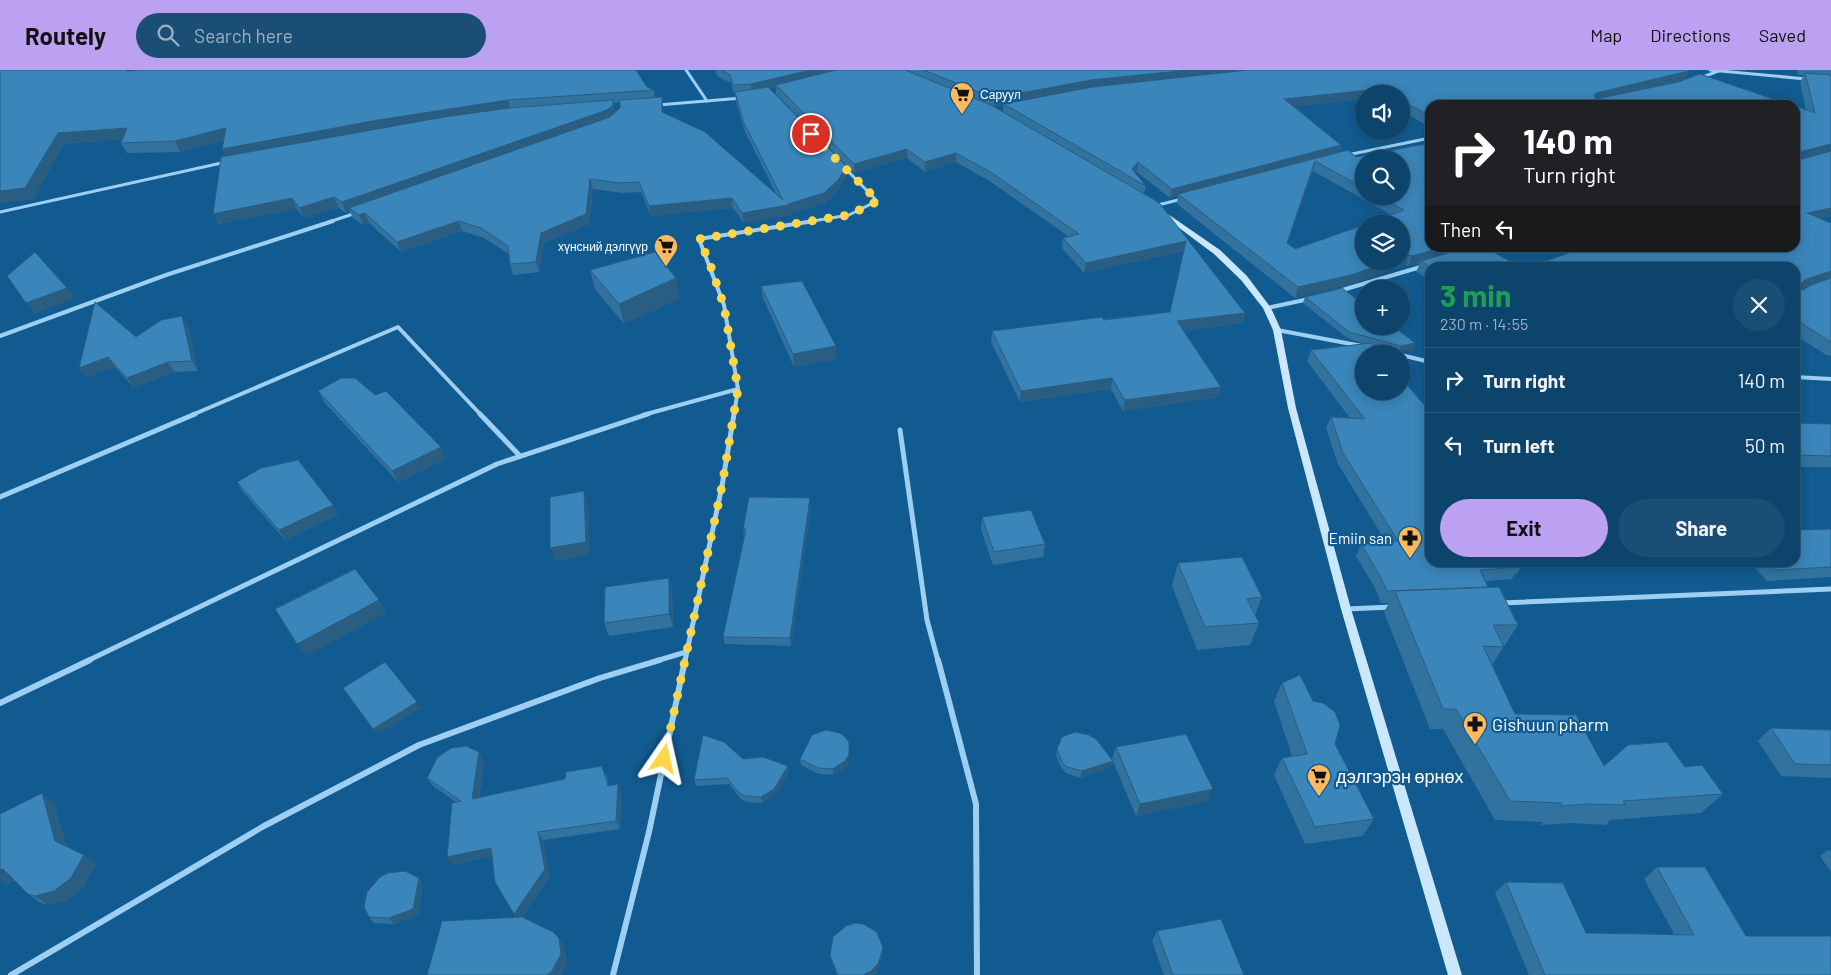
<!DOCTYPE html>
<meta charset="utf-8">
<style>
body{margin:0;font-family:Barlow,sans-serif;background:#1b4e74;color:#f1f3f6;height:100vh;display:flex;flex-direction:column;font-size:19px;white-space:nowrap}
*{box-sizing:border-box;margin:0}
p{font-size:16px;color:#9ab0c2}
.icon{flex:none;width:28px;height:28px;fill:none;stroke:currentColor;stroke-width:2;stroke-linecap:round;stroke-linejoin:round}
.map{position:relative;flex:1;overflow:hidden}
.panel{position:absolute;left:1425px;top:192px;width:375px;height:305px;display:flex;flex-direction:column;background:#0d446c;border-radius:15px;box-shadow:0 2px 12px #0003,0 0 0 1px #2d5c7f}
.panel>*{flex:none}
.hud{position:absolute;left:1425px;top:30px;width:375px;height:152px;border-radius:15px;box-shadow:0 2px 12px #0003,0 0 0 1px #2d5c7f;background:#202124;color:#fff;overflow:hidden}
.controls{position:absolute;left:1355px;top:15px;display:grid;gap:10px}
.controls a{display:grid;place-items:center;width:55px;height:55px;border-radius:50%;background:#0d446c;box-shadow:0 2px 12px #0003,0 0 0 1px #2d5c7f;font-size:25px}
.pin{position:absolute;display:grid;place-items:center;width:42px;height:42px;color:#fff;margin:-21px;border:2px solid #fff;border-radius:50%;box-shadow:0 1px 5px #0007}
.me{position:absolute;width:55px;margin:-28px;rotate:11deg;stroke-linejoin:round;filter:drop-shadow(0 0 4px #0008)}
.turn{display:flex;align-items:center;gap:18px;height:105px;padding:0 15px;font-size:22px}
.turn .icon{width:65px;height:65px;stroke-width:2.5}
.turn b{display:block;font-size:35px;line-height:42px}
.then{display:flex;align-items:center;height:48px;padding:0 15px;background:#0003;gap:10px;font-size:19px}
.round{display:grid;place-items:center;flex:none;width:52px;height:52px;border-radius:26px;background:#1b4e74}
.headline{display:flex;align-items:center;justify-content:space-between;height:85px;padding:0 15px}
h1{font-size:30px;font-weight:700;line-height:38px;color:#1e9e55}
.primary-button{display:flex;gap:10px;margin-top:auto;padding:10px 15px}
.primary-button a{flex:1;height:58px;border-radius:30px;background:#bca0f2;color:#111;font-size:20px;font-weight:700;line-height:58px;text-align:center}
.primary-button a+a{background:#1b4e74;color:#f1f3f6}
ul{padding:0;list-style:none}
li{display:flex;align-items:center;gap:15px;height:65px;padding:0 15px;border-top:1px solid #2d5c7f}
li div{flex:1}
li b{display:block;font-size:19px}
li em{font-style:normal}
header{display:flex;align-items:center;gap:30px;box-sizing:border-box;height:70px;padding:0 25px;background:#bca0f2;color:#111}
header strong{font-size:24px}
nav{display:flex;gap:28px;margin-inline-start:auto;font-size:18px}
.search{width:350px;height:45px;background:#1b4e74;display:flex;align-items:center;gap:12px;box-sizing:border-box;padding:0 18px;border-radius:28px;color:#9ab0c2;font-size:19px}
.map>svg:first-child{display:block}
</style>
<header>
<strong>Routely</strong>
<div class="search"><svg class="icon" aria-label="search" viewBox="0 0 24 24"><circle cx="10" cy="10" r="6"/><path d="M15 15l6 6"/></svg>Search here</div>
<nav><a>Map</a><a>Directions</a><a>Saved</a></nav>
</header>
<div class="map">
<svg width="1831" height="905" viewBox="0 0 1831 905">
<rect width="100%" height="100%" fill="#115b90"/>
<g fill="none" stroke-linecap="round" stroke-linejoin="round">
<g stroke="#9ccff2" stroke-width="3">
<polyline points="686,0 707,31"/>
<polyline points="1710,0 1806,9"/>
<polyline points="1700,8 1721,0"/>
<polyline points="658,35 742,28"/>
<polyline points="1347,85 1430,68"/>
<polyline points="1154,136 1182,129"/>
<polyline points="0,142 226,92"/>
<polyline points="329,152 356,143"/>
<polyline points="807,152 849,145 877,131 843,96"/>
</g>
<g stroke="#9ccff2" stroke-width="4">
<polyline points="1339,221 1424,196"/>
<polyline points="1267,238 1309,229"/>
<polyline points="1277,260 1362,276"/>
<polyline points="0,266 166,205 333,151"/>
<polyline points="1371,278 1395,284"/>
<polyline points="1401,285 1430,292"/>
<polyline points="1795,307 1831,309"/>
<polyline points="192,345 398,257 481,345"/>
<polyline points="643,345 738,319"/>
<polyline points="734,345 738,319 724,235 699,169 814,151"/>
</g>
<g stroke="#9ccff2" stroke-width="5">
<polyline points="480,344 520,386"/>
<polyline points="900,360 927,550 938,591"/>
<polyline points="0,427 195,344"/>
<polyline points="1501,533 1831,519"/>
<polyline points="1346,539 1393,537"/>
<polyline points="87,591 497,394 648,344"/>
<polyline points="656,591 686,582"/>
<polyline points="685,591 722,416 734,344"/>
</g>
<g stroke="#9ccff2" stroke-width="6">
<polyline points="938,590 976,734 977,905"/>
<polyline points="0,633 90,590"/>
<polyline points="11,905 264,756 419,675 600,608 660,590"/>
<polyline points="613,905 649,762 685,590"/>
</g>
<polygon fill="#cbe7fc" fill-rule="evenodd" points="1158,140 1162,140 1220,180 1247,206 1271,238 1281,260 1296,338 1351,539 1462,905 1448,905 1341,539 1288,338 1273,260 1263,238 1241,210 1214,184 1158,142"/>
</g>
<g fill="#32729f" fill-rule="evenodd">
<path d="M0,0l647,17 7,3 1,8 7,-1 1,9v7l113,81 -31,-62 -9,-31 -1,-7h-1l-3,-11 -14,-7 -1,-6h972l1,1 -4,8 -35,9 141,17h-361v22l-29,-16v-17h-37v5l-70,7 47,39 -2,7 17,5 74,-14v105l92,20h-92v12l-14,-8 4,-9 -12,3 -2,-1 -59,20 -52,13 -118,-94 1,-8 -8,2 -33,-26 -2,1 11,13 -2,8 101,119 -3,10 -59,8 36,66 -96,14 -12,-22 -91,13 -29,-60 1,-11 178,-19 14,-61 -100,22 -22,-25 1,-10 5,-2 -77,-54 -35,-20 -31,10 -18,-14 -53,15 -78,-79v-7l-6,2 76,77 1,9 -8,14 -14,14 -35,11v1l-46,8 -11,-15 -82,8 -10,-24 -19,1 -29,-4 -4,35 -45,19 -5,29 -26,3 -3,-11 -1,-10 -25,-16 -22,-7 -61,21 -32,-29 -6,2 -10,-7 -3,-6 -4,1 -7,-5 -35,10 -7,-9 -79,15 8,-68 -4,-7 2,-9 -44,12 -53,1 -6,-10 2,-4 -59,5 -31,55 -33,4zM620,32v6l-5,5 -2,-10zM1003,35v7l-8,-5zM1364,89l37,37h-37zM1313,101l78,44 -96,34 -8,-6z"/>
<path d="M1797,0h34v146l-11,2 11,5v132l-3,1 -33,-21v-87l11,-138 -6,-28 4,-7h-6zM1830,208l-27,12 -3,-1z"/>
<polygon points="590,200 680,228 624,254 595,219"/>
<polygon points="761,216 837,289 794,297 763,228"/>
<polygon points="1305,227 1415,273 1412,280 1398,282 1373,276 1430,492 1524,492 1517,504 1515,504 1512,509 1485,511 1488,517 1518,555 1492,595 1515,644 1604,696 1685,697 1723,724 1701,743 1610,750 1606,755 1570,753 1541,755 1544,752 1495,750 1443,659 1430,659 1384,542 1389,533 1381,533 1375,518 1356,486 1361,474 1386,472 1338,394 1326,358 1331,347 1350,348 1307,291 1311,280 1366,274 1347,268 1303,233"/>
<polygon points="188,256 198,301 174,302 134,318 115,297 86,307 79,298 136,267"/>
<polygon points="318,321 446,389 398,412 324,332"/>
<polygon points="1795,353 1831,354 1831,397 1795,397"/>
<polygon points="237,412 338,445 285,470 243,422"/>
<polygon points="811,436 791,576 725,574 723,567 744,467 743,459"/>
<polygon points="982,447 1045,474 1043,487 993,495 981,460"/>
<polygon points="1831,459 1831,507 1767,511 1750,492 1795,492"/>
<polygon points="1178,493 1262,527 1255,545 1259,553 1250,575 1197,580 1172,516"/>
<polygon points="672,521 673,557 609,566 604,553"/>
<polygon points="1282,613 1335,674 1374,749 1363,766 1305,774 1274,705 1282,688 1292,686 1274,631"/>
<polygon points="1771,658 1831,660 1831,708 1781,706 1758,671"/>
<polygon points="849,672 849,691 846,697 833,705 819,704 801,695 800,689"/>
<polygon points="1116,677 1208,731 1136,746 1112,689"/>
<polygon points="1057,679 1113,691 1111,697 1080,708 1066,703 1061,698 1056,685"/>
<polygon points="743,689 789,702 775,725 762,733 747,732 741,729 729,714 696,716 694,710"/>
<polygon points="484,691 479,728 606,704 609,716 621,723 620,759 543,770 550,806 522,847 559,868 565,878 567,894 515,847 492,786 452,795 456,732 433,716 427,708"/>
<polygon points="54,733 66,776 96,794 83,818 67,831 48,835 41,833 28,824 14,810 6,814 0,810 0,744"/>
<polygon points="1828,780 1831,781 1831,802 1820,786"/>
<polygon points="1657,797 1746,866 1831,905 1529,905 1495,823 1506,812 1586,863 1674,864 1644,809"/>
<polygon points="423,814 418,845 394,854 374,853 369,847"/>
<polygon points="1157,861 1244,905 1164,905 1152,871"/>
<polygon points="883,883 878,900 873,905 837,905 831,890 830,885"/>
</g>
<g fill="#295d82">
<polygon points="811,0 848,0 776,15 776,17 752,23 751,14"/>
<polygon points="1189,0 1273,0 1004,34 1003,35 994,37 994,28 1091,10"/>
<polygon points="1689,1 1685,9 1592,32 1594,26 1596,23"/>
<polygon points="1388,18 1386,24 1364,24 1364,29 1282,38 1284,29"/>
<polygon points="662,27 663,36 663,51 662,42"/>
<polygon points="508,30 511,41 228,90 222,79 378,50"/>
<polygon points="613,30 615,45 609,50 349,138 350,142 346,143 342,132"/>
<polygon points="127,58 133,68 64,74 33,129 0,133 0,121 58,63"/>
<polygon points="226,58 231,68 180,82 175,71"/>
<polygon points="1831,74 1831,80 1830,82 1795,91 1800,82"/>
<polygon points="1341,75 1338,84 1178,124 1178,126 1170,128 1172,119"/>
<polygon points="907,79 907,88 854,103 854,94"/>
<polygon points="956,83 956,92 925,102 925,92"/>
<polygon points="1315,91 1313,101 1284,183 1287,173"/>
<polygon points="1138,92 1137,102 1130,108 1132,99"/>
<polygon points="846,96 847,105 839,119 825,133 790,144 790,145 744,153 742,143 788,134"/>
<polygon points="590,109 593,119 589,154 544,173 539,202 536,192 541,163"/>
<polygon points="334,127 339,138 304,148 299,138"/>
<polygon points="292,128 297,139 218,154 213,144"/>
<polygon points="732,128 733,138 651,146 649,136"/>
<polygon points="1831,138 1831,146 1800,153 1807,143"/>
<polygon points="365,143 369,153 363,155 359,145"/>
<polygon points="459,151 462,161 401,182 397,172"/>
<polygon points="1186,171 1184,181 1084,203 1086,193"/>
<polygon points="1440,178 1465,178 1421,191 1420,193 1408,196 1412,186"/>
<polygon points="1409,185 1406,195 1347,215 1295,228 1298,217 1391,191 1401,191 1401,188"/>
<polygon points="1831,201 1831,207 1830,208 1800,219 1795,222 1800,214 1807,209"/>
<polygon points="676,208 680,228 624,254 619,234"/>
<polygon points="67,218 75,228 34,244 26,233"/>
<polygon points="1245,243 1242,253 1174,262 1177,251"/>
<polygon points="182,246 188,256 198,301 192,291"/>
<polygon points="1415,273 1412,280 1398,282 1401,276"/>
<polygon points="836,276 837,289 794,297 793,284"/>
<polygon points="108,287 115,297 86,307 79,298"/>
<polygon points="168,292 174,302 134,318 127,308"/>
<polygon points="1112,308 1111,319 1020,332 1021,321"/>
<polygon points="1221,317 1219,327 1123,341 1125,330"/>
<polygon points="441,377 446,389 398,412 392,401"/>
<polygon points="584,421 588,434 590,485 555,491 550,478"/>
<polygon points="810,428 811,436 791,576 790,568"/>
<polygon points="333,435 338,445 285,470 279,460"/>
<polygon points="669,508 672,521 673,557 669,544"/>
<polygon points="379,530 387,543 306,586 297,574"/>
<polygon points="417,632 421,638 377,665 373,659"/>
<polygon points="849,672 849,691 846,697 833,705 833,699"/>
<polygon points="479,682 484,691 477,737 472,729"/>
<polygon points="1113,691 1111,697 1080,708 1082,701"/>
<polygon points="788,696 789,702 775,725 762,733 761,727"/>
<polygon points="618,714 621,723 620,759 616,751"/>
<polygon points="1213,719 1208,731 1136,746 1140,734"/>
<polygon points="42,723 54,733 68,780 55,771"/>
<polygon points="538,762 543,770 550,806 519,852 514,844"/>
<polygon points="491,778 495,785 452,795 447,787"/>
<polygon points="84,785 96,794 83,818 67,831 48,835 35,826"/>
<polygon points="3,799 16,808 6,814 0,810 0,800"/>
<polygon points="419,808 423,814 418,845 394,854 389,848"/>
<polygon points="559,868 565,878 567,894 561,905 547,905"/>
<polygon points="883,878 883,883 878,900 873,905 863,905"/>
</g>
<g fill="#3a85b9" stroke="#295d82">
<polygon points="0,0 127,0 127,1 142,0 636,0 647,17 654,20 508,30 378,50 222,79 226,58 175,71 121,73 127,58 58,63 25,118 0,121"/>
<polygon points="721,0 811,0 751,14 733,15 730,5"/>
<polygon points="836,0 905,0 991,35 1153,129 1160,134 1245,243 1177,251 1221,317 1125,330 1112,308 1021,321 992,261 1102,247 1104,250 1170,242 1186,171 1086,193 1063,168 1079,164 992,103 956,83 925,92 907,79 854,94 776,15"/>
<polygon points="923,0 1189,0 1091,10 994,28"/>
<polygon points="1248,0 1688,0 1689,1 1596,23 1594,26 1596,29 1678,12 1700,4 1791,35 1430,35 1430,46 1401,30 1401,24 1393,24 1388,18 1284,29 1341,75 1172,119 1138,92 1132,99 1146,116 1004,34 1092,17"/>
<polygon points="1805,3 1831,5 1831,74 1800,82 1798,87 1802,89 1831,81 1831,138 1807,143 1831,153 1831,201 1807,209 1800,214 1799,218 1803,220 1811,215 1831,208 1831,272 1795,249 1795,198 1526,198 1583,178 1795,178 1795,36 1815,43"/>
<polygon points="768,17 846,96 839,109 824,123 788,134 789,135 742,143 732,128 649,136 639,112 620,113 590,109 586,144 541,163 536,192 510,194 508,176 481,158 459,151 397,172 365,143 359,145 349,138 610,47 620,38 620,30 662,27 662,42 705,62 783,130 744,53 735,22"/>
<polygon points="613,30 613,35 607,40 342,132 334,127 299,138 292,128 213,144 221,87 444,47 509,38"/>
<polygon points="1430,73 1430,178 1440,178 1412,186 1409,185 1401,188 1401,154 1366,154 1404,140 1379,126 1401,126 1401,89 1364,89 1364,118 1315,91 1287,173 1295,179 1364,155 1364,191 1391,191 1351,205 1298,217 1178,124 1348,80 1356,87"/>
<polygon points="1465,178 1486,178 1522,198 1431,198 1421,191"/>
<polygon points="35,182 67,218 26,233 7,206"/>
<polygon points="655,182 676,208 619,234 590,200"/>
<polygon points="802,211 836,276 793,284 761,216"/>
<polygon points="1342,218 1364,235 1364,256 1393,256 1415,273 1401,276 1349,262 1305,227"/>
<polygon points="95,232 136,267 161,250 182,246 192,291 168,292 127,308 108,287 79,298"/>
<polygon points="1371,273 1380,284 1364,284 1364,321 1401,321 1401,308 1427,338 1430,338 1430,492 1516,492 1520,497 1480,500 1488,517 1387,521 1380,506 1361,474 1398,471 1343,383 1331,347 1365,349 1311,280"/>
<polygon points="341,308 355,308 375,325 386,321 441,377 392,401 318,321"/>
<polygon points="1795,353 1831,354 1831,386 1795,385"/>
<polygon points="298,390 333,435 279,460 237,412 261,398"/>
<polygon points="584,421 586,472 550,478 550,427"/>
<polygon points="749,427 810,428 790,568 723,567 746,459 743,459"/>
<polygon points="1031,440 1045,474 994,482 982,447"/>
<polygon points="1831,459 1831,497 1776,500 1769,492 1795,492 1795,460"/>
<polygon points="1242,487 1262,527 1247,529 1259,553 1205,557 1178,493"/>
<polygon points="355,499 379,530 297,574 275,539"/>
<polygon points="669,508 669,544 604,553 605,517"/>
<polygon points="1499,517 1518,555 1493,555 1504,577 1483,576 1515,644 1576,645 1604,696 1628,675 1667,672 1685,697 1702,695 1723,724 1623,731 1625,735 1588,734 1559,736 1562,733 1510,731 1456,639 1443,639 1395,521"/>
<polygon points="385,592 417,632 373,659 343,618"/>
<polygon points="1300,605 1313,631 1323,633 1335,642 1340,655 1335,674 1374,749 1315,757 1282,688 1307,684 1282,613"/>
<polygon points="1771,658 1831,660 1831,695 1795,694"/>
<polygon points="826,660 840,663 845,667 849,672 849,684 845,691 833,699 818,698 800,689 812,665"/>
<polygon points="1075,662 1089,665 1096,669 1113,691 1082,701 1067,697 1062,692 1057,679 1062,667"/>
<polygon points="1186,664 1213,719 1140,734 1116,677"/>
<polygon points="703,665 724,672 743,689 763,687 788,696 774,719 761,727 746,726 739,723 727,708 694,710"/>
<polygon points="466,676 479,682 472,729 565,709 566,702 602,696 608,716 618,714 616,751 538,762 545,799 514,844 495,812 491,778 447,787 452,733 461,731 427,708 437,688 451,678"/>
<polygon points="42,723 55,771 84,785 71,808 54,821 35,826 28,824 3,799 0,800 0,744"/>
<polygon points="1657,797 1705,797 1746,866 1831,866 1831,905 1545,905 1506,812 1563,813 1586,863 1694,865"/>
<polygon points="405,801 419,808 413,839 389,848 369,847 364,837 367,822 380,807 388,803"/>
<polygon points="522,847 553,862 559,868 561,884 552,901 547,905 427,905 442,851"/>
<polygon points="1221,849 1244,905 1173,905 1157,861"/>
<polygon points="855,853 863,854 877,862 883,878 878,894 871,901 863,905 838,905 830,885 833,867 846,856"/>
</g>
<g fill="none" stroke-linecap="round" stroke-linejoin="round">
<polyline stroke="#ffd54a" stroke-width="9" stroke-dasharray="0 16.2" points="664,689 722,416 738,319 724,236 709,191 699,169 849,145 878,131 811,64"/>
</g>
<defs>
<g id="supermarket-pin" transform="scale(1.25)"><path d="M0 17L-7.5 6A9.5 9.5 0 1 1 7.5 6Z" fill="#ffba5e" stroke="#115b90"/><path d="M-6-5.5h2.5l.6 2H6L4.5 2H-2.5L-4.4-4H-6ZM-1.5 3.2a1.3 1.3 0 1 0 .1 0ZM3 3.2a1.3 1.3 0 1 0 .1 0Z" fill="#111"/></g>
<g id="pharmacy-pin" transform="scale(1.25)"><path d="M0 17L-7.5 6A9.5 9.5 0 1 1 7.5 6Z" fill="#ffba5e" stroke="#115b90"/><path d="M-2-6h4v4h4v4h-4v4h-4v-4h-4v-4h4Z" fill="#111"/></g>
</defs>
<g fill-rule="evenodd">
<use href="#supermarket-pin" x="962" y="24"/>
<use href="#supermarket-pin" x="666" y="176"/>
<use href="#pharmacy-pin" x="1410" y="468"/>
<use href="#pharmacy-pin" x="1475" y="654"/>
<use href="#supermarket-pin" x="1319" y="706"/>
</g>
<g text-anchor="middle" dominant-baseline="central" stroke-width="4.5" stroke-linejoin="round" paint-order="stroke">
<g font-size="12" fill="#fff" stroke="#115b90" text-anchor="start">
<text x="980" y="24">Саруул</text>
<text x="648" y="176" text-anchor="end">хүнсний дэлгүүр</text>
</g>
<g font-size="15" fill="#fff" stroke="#115b90" text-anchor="end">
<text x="1392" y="468">Emiin san</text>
</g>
<g font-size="18" fill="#fff" stroke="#115b90" text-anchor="start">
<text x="1492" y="654">Gishuun pharm</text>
<text x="1336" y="706">дэлгэрэн өрнөх</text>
</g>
</g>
</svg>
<div class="controls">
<a><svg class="icon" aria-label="sound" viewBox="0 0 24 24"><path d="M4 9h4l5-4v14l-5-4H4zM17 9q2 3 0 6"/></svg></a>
<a><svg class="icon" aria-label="search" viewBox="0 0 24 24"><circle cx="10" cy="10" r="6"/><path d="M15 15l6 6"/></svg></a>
<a><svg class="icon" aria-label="layers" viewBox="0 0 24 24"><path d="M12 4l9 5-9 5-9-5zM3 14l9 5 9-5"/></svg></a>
<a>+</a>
<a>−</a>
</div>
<div class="pin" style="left:811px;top:64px;background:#d93025"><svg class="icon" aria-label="arrive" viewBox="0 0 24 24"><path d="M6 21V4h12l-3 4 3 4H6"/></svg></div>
<svg class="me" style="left:664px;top:689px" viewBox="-20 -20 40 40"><path d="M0-17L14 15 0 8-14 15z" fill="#ffd54a" stroke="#fff" stroke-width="4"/></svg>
<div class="hud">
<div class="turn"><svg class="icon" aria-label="right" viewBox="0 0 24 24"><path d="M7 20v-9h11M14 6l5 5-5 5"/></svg><div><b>140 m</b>Turn right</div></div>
<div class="then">Then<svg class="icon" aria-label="left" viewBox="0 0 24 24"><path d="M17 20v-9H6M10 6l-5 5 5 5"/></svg></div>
</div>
<section class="panel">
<div class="headline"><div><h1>3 min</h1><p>230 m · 14:55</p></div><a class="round"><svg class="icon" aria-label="close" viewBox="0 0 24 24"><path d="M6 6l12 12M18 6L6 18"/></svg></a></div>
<ul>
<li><svg class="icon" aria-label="right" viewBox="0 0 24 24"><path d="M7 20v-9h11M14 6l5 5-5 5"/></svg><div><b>Turn right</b></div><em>140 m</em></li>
<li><svg class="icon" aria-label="left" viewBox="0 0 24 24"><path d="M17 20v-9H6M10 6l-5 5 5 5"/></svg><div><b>Turn left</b></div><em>50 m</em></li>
</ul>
<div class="primary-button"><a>Exit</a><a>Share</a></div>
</section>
</div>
